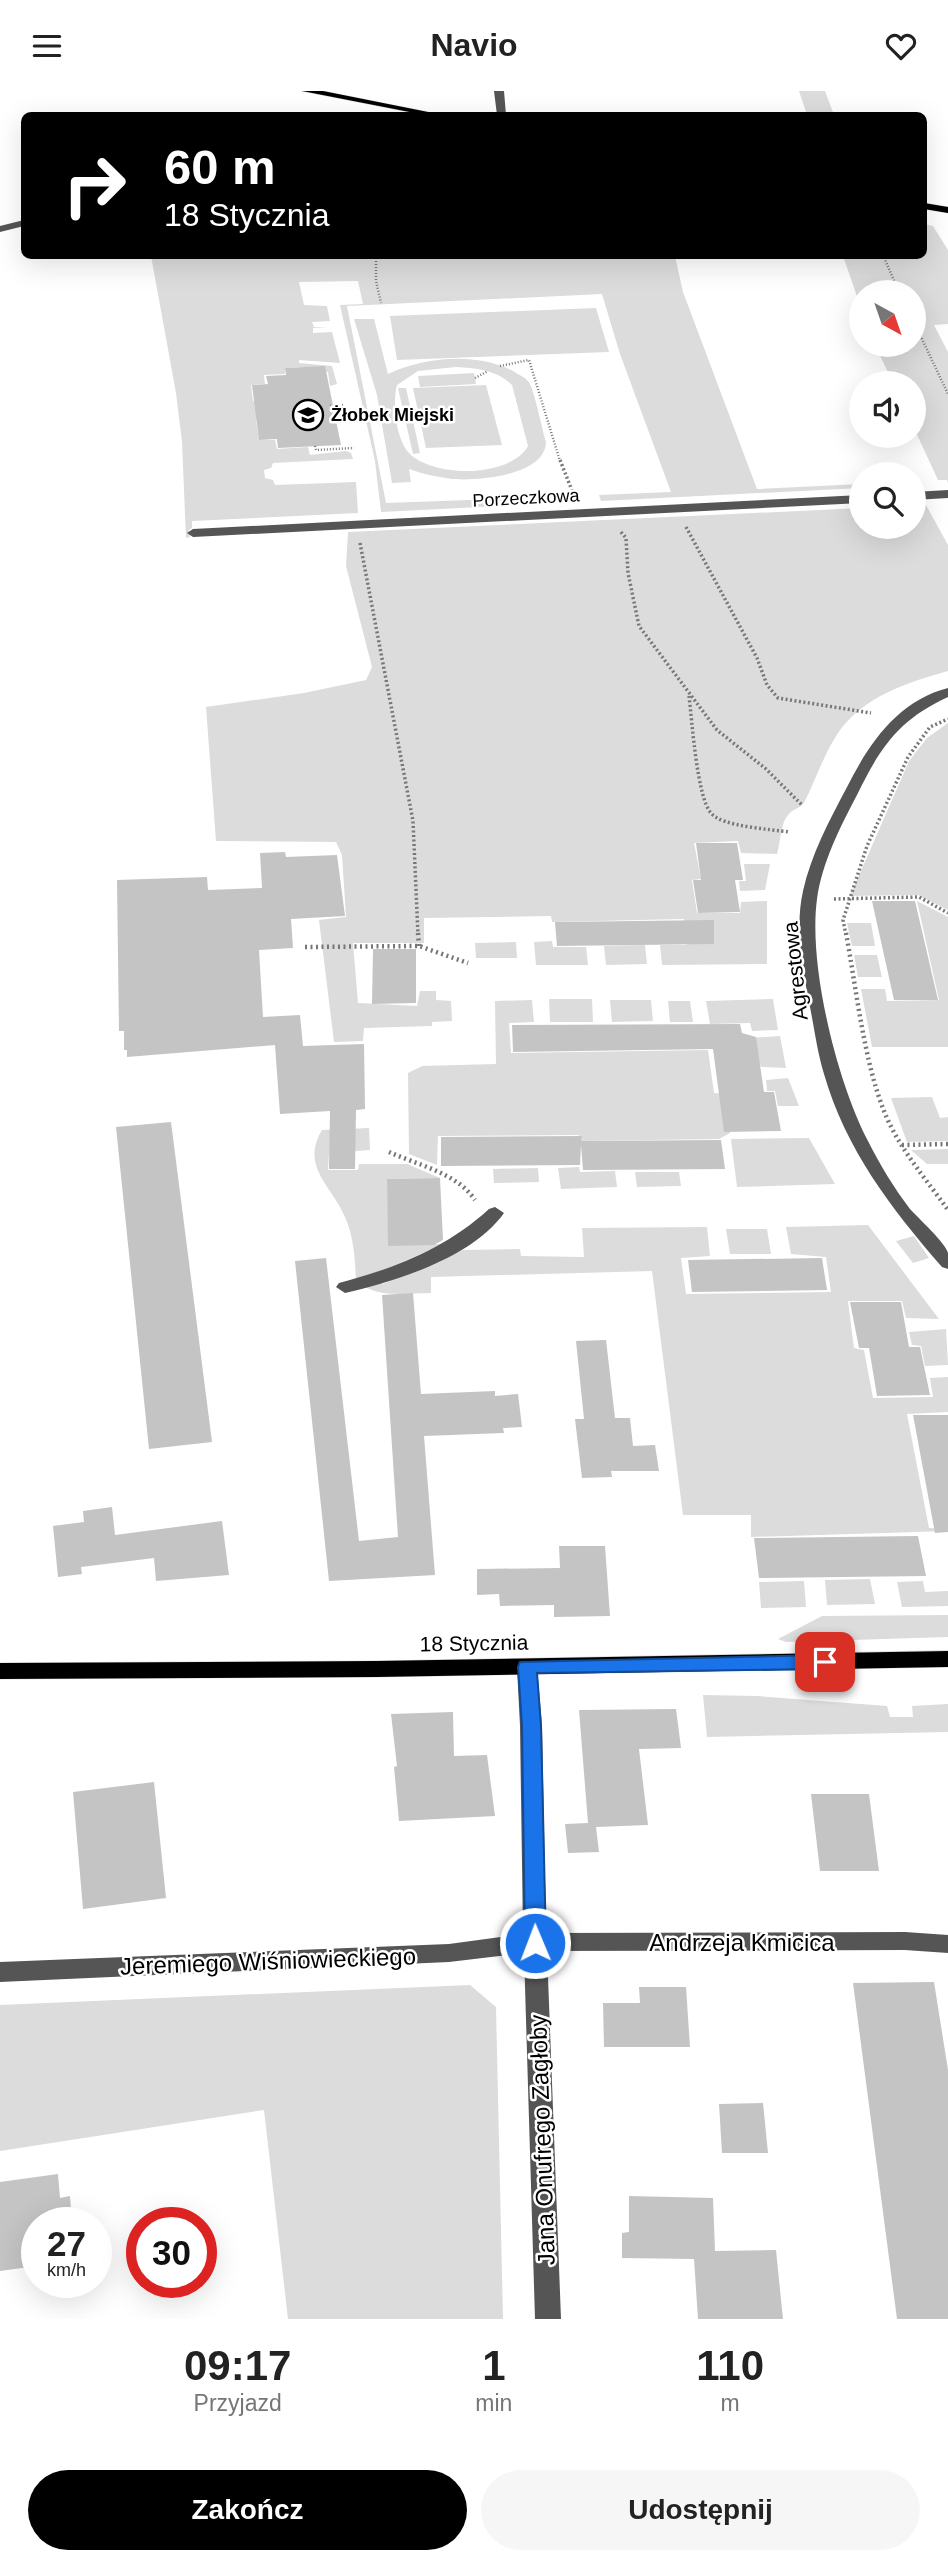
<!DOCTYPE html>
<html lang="pl">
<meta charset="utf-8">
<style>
body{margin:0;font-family:Arial,sans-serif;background:#f6f6f6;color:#222;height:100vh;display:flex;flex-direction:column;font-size:26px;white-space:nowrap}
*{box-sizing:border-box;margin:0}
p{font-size:23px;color:#767676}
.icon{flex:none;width:38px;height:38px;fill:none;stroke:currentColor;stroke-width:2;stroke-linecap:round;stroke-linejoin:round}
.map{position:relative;height:2228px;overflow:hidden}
.side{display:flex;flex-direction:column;background:#fff;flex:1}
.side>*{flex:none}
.hud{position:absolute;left:21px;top:21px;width:906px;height:147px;border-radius:10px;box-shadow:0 7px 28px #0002;background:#000;color:#fff;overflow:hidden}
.needle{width:46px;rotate:140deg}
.controls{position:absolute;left:849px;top:189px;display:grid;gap:14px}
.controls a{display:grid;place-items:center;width:77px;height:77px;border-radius:50%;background:#fff;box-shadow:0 7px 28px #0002;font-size:35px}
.speed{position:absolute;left:21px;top:2116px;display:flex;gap:14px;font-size:35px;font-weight:700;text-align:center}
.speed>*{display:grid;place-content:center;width:91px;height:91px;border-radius:50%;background:#fff;box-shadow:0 7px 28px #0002;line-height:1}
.speed small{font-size:18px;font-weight:400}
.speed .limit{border:10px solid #d22;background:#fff;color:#111}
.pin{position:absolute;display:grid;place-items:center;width:60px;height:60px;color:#fff;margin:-30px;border-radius:14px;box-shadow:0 4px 10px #0006}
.me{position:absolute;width:77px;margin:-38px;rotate:359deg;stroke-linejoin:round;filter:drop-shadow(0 0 5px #0008)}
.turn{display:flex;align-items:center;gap:24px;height:147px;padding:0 28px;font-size:32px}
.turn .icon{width:91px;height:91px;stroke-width:2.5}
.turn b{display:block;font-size:49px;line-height:60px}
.eta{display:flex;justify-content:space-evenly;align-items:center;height:119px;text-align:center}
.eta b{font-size:42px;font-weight:700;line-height:49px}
.button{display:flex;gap:14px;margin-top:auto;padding:14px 28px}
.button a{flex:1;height:80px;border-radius:42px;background:#000;color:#fff;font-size:28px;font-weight:700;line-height:80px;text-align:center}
.button a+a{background:#f6f6f6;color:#222}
header{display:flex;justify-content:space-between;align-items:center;height:91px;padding:0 28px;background:#fff;font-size:32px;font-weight:700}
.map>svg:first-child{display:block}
</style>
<header><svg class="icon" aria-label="menu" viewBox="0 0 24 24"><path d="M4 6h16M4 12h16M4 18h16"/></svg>Navio<svg class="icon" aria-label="heart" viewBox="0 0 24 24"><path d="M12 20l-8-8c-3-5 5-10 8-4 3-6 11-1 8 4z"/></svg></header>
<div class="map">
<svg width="948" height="2228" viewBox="0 0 948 2228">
<rect width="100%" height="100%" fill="#fff"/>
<g fill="#dcdcdc" fill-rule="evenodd">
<polygon points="799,0 825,0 834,24 807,24"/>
<polygon points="924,133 933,135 948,159 948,233 934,234 948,261 948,393 947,389 938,389 914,337 914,292 893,292 875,254 914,254 914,201 861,201 861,217 843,165 924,164"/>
<polygon points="151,165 675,165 683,201 757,398 861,393 861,397 601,410 599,404 671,401 620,263 602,203 347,215 386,412 580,405 582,411 381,421 375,370 340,214 363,213 358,190 299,191 304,214 327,215 330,230 312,231 314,236 329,236 313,237 313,242 332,241 340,272 299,269 299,272 332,275 337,293 330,295 328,281 307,282 305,276 285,277 285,283 264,284 265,293 251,294 253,310 269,309 272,328 256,329 259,349 275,349 277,358 308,356 310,364 346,360 351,362 353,368 273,372 271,377 264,379 265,387 273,389 275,394 356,391 358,422 192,430 192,437 189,439 190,446 186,447 182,351 176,302"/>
<polygon points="596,217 609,261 397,269 390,225"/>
<path d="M374,228l14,55c37,-17 88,-22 125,-3 6,4 14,7 17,13 5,10 12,45 16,58 -1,34 -69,39 -94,37 -15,-2 -29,-5 -43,-10l2,13 -19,1 -15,-88 -23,-76zM456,276c20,1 41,3 56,18l16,61c-18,32 -95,32 -119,7 -13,-14 -17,-50 -12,-68l21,-14z"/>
<polygon points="474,282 476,293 420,296 418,285"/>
<polygon points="486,294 502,354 426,357 413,297"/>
<polygon points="398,297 406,297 420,362 413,363"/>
<path d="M926,414l22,40v126c-42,12 -84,25 -110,62 -14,21 -22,46 -33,68 -4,8 -11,7 -16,13 -9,9 -8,28 -12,40l-36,-1 -3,-12 -44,2 7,36 -9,1 5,33h43l1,-11 26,-1v63l-105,1 -2,-20h27l-3,-26 -132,3 -1,-6 -127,2v25h-71l5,60 59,3 3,-15h16v9l15,1 1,20 -20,1v4l-68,2 -1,13 -29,1 -15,-122 27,-3 -4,-62 -6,-13 -120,-1 -10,-134 98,-14 62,-13 6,-13 -26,-101 2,-34 513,-24v19h53v-21z"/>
<polygon points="948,632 948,819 918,804 850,805 909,670 927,647"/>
<polygon points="744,773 770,773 765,799 740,800 739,790 746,790"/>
<polygon points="917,810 948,826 948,956 872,956 861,898 885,898 887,910 939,909"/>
<polygon points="847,832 871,832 875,855 852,855"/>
<polygon points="552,850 553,856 586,856 588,874 536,874 534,851"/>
<polygon points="516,851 517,867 476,867 475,852"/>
<polygon points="645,854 647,873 606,874 604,855"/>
<polygon points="854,864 877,864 882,886 858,886"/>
<polygon points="549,908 592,908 593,931 550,931"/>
<polygon points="773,908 778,939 752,940 750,932 710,933 706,910"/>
<polygon points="532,909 534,931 509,932 511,962 708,959 714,1002 724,1003 730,1042 719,1048 580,1050 579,1044 438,1045 437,1074 409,1063 408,982 422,975 496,973 495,910"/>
<polygon points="610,909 651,909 653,930 612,931"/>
<polygon points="668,910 690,910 693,931 670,931"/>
<polygon points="780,945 786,977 761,976 750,947"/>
<polygon points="788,987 799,1015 778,1015 775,1000 767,1000 766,989"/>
<polygon points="932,1006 940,1027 948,1026 948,1050 907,1051 891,1007"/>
<path d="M369,1037l1,22 -41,3 -1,17h30l1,-6h48l33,14 -53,1 2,66 54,-1 -70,31 10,9 80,-34 57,-1 1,7 63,1 -2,-29 125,-1 3,29 -29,2 5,36 145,-2 -5,-35 -35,-3 -5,-27 82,-2 71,94 -33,-1 -4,-17h-54l6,47 10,2 9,48 60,-1 -3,-19 18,-1v35l-41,2 22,114 19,1v2l-197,6v-22h-68l-31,-244 -221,6v16c-26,0 -54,6 -75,-12 -1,-22 -2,-43 -11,-64 -13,-31 -45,-50 -23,-87z"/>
<polygon points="809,1047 835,1093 737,1096 731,1048"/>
<polygon points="948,1058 948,1073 927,1073 911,1059"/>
<polygon points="579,1076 580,1081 615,1080 617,1096 561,1098 558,1077"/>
<polygon points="538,1077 539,1091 494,1092 493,1078"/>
<polygon points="635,1081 679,1081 681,1095 637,1096"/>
<polygon points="726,1138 767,1138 771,1163 730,1163"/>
<polygon points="914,1145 929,1167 913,1172 896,1150"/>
<polygon points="946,1238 948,1274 925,1275 921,1255 912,1254 909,1241"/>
<polygon points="870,1488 875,1513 827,1514 825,1489"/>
<polygon points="804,1490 806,1516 761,1517 759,1491"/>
<polygon points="923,1490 925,1501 948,1500 948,1515 902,1516 897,1491"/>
<polygon points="948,1524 948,1546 786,1551 778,1548 822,1525"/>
<polygon points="703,1604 757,1605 887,1615 890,1626 913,1626 912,1615 948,1613 948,1641 707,1646"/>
<polygon points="470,1894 496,1916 503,2228 288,2228 264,2019 0,2060 0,1914"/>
</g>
<g fill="#c4c4c4">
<polygon points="325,275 341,354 278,357 277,348 259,349 252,294 268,293 266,285 286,284 285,277"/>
<polygon points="696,752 737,752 743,789 735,789 740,821 698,822 693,789 701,789"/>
<polygon points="285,761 286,766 337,764 345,825 291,828 293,857 259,859 263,926 300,924 303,955 364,953 365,1018 356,1019 355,1078 329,1078 330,1020 280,1023 275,954 127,966 127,959 124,959 124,940 119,940 117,789 207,786 208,799 262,797 260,762"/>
<polygon points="872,810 915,810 938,909 894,909"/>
<polygon points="714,829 714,853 557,855 555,831"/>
<polygon points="373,858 416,858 416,912 372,913"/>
<polygon points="740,933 742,942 756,946 764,1001 774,1001 781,1040 724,1041 713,958 513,961 512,934"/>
<polygon points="171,1031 212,1351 149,1358 116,1036"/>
<polygon points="582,1045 581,1050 721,1049 725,1078 583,1079 581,1054 580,1074 441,1075 441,1046"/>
<polygon points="440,1087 443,1149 434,1154 388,1155 387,1088"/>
<polygon points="326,1167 359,1450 398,1446 382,1204 413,1202 421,1303 495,1300 495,1305 518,1303 522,1336 503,1337 504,1342 424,1345 435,1484 329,1490 295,1170"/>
<polygon points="822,1167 827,1199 692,1201 688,1169"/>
<polygon points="850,1211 901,1211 909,1256 920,1256 930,1304 877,1305 869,1257 859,1257"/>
<polygon points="606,1249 615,1327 630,1327 633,1355 655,1354 659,1380 611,1380 612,1386 582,1387 575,1328 584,1328 576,1250"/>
<polygon points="913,1324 948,1324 948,1441 935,1442"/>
<polygon points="112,1416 115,1444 222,1430 229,1484 156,1490 154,1467 81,1476 82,1483 58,1486 53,1435 84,1431 83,1420"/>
<polygon points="918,1445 926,1485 759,1487 754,1447"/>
<polygon points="559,1455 605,1455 610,1525 554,1526 554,1514 500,1515 499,1503 477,1504 477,1478 560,1477"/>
<polygon points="676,1618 681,1657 639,1658 648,1734 596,1736 599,1761 568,1762 565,1733 588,1732 579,1619"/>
<polygon points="453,1621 454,1665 487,1664 495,1725 399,1730 394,1676 397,1675 391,1623"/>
<polygon points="154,1691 166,1807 83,1818 73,1701"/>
<polygon points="811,1703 869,1703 879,1780 820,1780"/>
<polygon points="934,1891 948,1979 948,2228 897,2228 853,1892"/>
<polygon points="639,1896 686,1896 690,1956 604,1956 603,1912 640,1912"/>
<polygon points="763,2012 768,2062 722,2062 719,2013"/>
<polygon points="58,2083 60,2107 70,2105 72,2132 37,2132 37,2175 0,2180 0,2091"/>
<polygon points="629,2105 713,2107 715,2160 776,2159 783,2228 698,2228 694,2168 622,2167 622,2142 629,2141"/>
</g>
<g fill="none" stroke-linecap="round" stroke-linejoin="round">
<g stroke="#dbdbdb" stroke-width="1">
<g id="major">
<polygon points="302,0 323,0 443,24 425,24"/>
<polygon points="924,112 948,116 948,122 924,118"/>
<polygon points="948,1560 948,1576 376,1586 0,1588 0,1572 376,1570"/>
</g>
</g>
<g stroke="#777" stroke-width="2.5" stroke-dasharray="1 2" stroke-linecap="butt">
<polyline points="376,164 376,190 381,212"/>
<polyline points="883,164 899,201"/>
<polyline points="914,231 948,303"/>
<polyline points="500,275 529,269 560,370"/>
<polyline points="475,287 488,280"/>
<polyline points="330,315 345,314"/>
<polyline points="315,355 316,359 354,357"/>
</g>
<g stroke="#777" stroke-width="3.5" stroke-dasharray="2 2.5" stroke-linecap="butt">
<polyline points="560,369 573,402"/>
<polyline points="686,436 757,567 767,594 778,607 871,622"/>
<polyline points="621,441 626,447 628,482 639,535 717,639 766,678 803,715"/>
<polyline points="360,452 413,730 418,844"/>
<path d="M689,605c3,24 8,102 22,117 11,14 60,16 78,19"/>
<polyline points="834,808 919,806 948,822"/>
<polyline points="846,844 843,829 867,755 908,666 930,636 948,628"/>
</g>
<g stroke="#777" stroke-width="4.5" stroke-dasharray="2 3.5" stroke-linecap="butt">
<polyline points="418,842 419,855"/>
<path d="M846,842c10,54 18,128 38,178 14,36 42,68 64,99"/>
<polyline points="305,856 419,855 468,872"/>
<polyline points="902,1054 948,1053"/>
<path d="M389,1061c29,13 68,21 86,48"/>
</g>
<g fill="#555" fill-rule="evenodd">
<polygon points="494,0 504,0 506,24 497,24"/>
<polygon points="24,129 24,135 0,141 0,135"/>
<polygon points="948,399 948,407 914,409 914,401"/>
<polygon points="861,404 861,412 193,446 187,442 193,438"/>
<path d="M948,597v9c-50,23 -68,51 -91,98 -17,32 -35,68 -40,104 -9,66 20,183 51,242 12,24 26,47 42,68 9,10 35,33 38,44 0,4 0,11 0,16l-6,-2c-51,-59 -96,-117 -118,-193 -7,-23 -10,-48 -15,-72 -7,-36 -14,-75 -6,-111 8,-36 26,-70 43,-102 22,-44 51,-88 102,-101z"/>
<path d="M495,1116l9,6c-32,45 -108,68 -159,80l-9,-6 3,-4c56,-15 106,-34 150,-74z"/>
<polygon points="527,1568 534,1570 537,1576 542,1635 546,1842 905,1841 948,1844 948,1862 905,1859 547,1860 561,2228 535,2228 524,1862 449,1871 0,1891 0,1871 449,1853 523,1843 520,1635 517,1576 520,1570"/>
</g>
<use href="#major" fill="#000" fill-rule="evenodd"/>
</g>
<polygon fill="#1a73e8" stroke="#114b97" stroke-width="2" points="825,1564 832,1566 835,1571 832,1576 825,1578 537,1582 541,1635 546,1852 542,1858 535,1860 528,1858 525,1852 522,1635 518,1576 520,1571"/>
<defs>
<g id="school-ring" transform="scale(1.575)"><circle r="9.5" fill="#fff" stroke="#000" stroke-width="1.5"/><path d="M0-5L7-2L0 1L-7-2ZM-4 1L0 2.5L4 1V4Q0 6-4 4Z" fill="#000"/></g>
</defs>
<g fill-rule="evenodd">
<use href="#school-ring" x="308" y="324"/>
</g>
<g text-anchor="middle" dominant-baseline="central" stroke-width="5" stroke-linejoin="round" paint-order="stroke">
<g font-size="18" font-weight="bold" fill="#000" stroke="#fff" text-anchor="start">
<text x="331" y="324">Żłobek Miejski</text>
</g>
<g font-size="18" fill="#000" stroke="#fff">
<text transform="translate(526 407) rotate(-3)">Porzeczkowa</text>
</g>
<g font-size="21" fill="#000" stroke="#fff">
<text transform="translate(795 880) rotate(-96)">Agrestowa</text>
<text transform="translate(474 1552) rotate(-1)">18 Stycznia</text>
</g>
<g font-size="24" fill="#000" stroke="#fff">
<text x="742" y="1851">Andrzeja Kmicica</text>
<text transform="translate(268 1870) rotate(-2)">Jeremiego Wiśniowieckiego</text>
<text transform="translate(542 2049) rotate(-92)">Jana Onufrego Zagłoby</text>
</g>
</g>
</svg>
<div class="controls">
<a><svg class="needle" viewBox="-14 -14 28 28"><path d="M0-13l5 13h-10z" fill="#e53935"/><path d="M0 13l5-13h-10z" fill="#767676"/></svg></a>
<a><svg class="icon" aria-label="sound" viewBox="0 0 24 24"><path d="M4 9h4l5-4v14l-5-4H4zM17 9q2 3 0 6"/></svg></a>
<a><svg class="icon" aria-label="search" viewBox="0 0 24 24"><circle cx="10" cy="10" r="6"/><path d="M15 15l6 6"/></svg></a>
</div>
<div class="speed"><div>27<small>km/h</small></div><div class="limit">30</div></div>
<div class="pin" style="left:825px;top:1571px;background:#d93025"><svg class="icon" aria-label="arrive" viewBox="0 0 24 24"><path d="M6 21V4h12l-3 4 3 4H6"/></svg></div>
<svg class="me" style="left:535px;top:1852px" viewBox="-20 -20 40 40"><circle r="17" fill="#1a73e8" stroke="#fff" stroke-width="3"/><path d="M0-11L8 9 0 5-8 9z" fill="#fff"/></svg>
<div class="hud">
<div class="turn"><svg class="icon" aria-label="right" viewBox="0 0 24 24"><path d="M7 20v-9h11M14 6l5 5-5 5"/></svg><div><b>60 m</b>18 Stycznia</div></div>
</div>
</div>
<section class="side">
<div class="eta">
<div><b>09:17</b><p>Przyjazd</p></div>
<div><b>1</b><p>min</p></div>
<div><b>110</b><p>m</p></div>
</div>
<div class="button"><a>Zakończ</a><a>Udostępnij</a></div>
</section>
